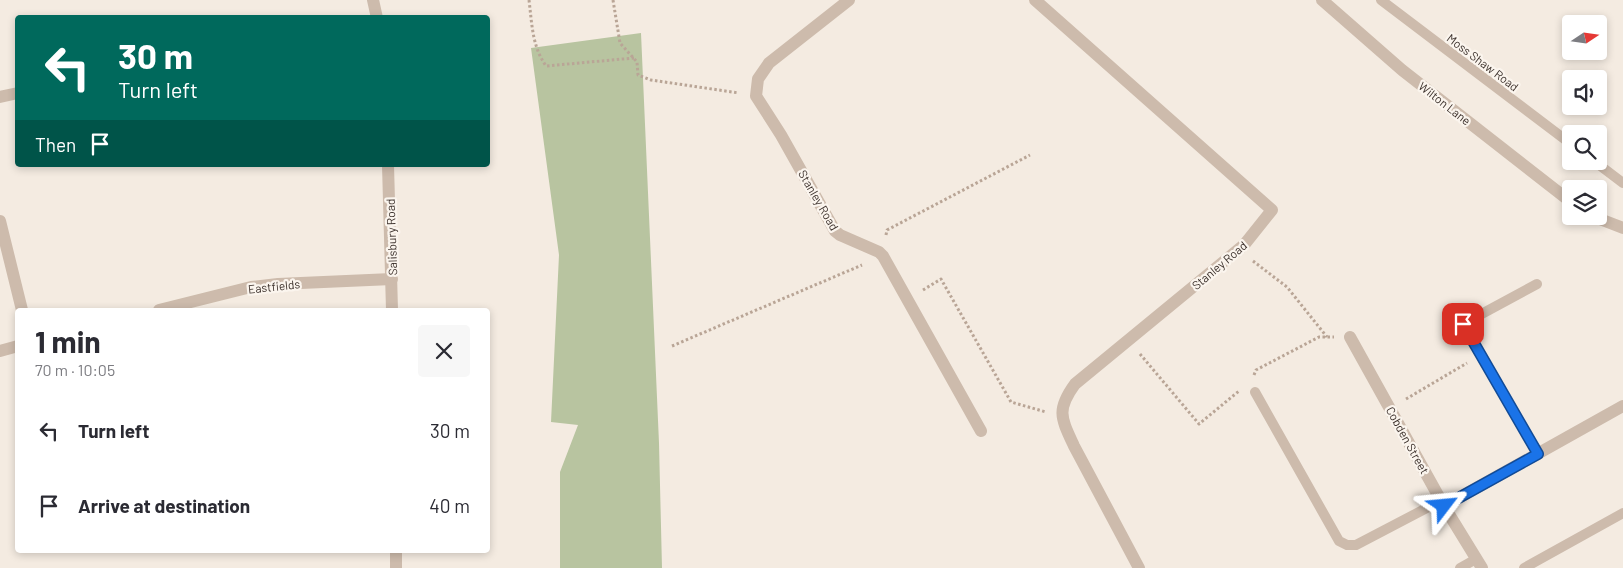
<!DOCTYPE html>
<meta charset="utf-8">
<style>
body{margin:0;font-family:Barlow,sans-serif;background:#f7f7f7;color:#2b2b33;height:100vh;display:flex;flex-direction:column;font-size:19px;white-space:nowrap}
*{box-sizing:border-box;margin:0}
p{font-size:16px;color:#7c7c81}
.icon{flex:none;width:28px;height:28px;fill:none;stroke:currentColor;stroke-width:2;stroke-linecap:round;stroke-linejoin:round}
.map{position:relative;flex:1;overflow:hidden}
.sheet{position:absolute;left:15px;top:308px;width:475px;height:245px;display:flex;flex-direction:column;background:#fff;border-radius:5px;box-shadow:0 2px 8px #0003}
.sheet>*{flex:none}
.hud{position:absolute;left:15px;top:15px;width:475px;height:152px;border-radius:5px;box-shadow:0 2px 8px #0003;background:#00695c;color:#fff;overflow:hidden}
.needle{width:32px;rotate:77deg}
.fabs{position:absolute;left:1562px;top:15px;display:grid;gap:10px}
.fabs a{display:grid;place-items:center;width:45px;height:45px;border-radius:5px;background:#fff;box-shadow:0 2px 8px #0003;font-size:25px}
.pin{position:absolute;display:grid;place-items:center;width:42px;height:42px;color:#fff;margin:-21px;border-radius:10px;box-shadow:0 2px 8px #0006}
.me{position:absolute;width:55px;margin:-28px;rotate:61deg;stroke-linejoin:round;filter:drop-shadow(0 0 4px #0008)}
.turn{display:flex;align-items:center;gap:18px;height:105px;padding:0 20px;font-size:22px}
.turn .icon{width:65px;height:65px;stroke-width:2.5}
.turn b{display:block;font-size:35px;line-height:42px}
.then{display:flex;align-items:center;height:48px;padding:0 20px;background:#0003;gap:10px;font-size:19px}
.round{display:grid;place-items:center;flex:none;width:52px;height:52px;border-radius:5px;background:#f7f7f7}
.headline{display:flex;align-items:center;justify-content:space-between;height:85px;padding:0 20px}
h1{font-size:30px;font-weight:700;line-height:38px}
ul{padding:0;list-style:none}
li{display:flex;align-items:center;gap:15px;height:75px;padding:0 20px}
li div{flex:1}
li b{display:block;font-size:19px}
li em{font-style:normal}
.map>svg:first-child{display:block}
</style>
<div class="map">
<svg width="1623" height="568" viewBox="0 0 1623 568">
<rect width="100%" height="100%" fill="#f4ebe1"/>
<polygon fill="#b8c4a0" points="641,33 659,443 662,568 560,568 560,472 578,425 551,422 559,255 531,48"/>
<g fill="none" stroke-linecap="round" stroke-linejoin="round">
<g stroke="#b9a596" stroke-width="3" stroke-dasharray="2.5 2.5" stroke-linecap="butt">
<path d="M529,0c3,24 3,46 17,66l88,-8"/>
<polyline points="613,0 620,43 637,62 638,75 651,80 739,93"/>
<polyline points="886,235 887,230 1030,155"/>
<polyline points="1253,261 1287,287 1327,337"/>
<polyline points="923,290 941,279 1011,402 1046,412"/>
<polyline points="672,346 862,265"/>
<polyline points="1140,354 1199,424 1239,391"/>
<polyline points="1254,375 1256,370 1319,337 1334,337"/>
<polyline points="1406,399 1467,363"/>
</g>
<g stroke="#cdbbac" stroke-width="10">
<polyline points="1381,0 1571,144"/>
<polyline points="1594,161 1623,183"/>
<polyline points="1537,284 1463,324 1538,454"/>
<polyline points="1255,392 1339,541 1347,545 1356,545 1442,500"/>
<polyline points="1460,568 1476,559"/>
<polyline points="1524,568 1623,513"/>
</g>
<g stroke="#cdbbac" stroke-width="12">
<polyline points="373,0 377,18"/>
<polyline points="849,0 769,63 758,79 756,96 781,135 835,231 840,235 879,252 883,256 981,431"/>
<path d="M1035,0l237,210 -28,35 -169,139c-19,26 -14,34 -1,62l65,122"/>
<polyline points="1322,0 1402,70 1571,202"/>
<polyline points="0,97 18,93"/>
<polyline points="388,165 392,310"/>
<polyline points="1592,216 1623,228"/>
<polyline points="0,221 22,310"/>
<polyline points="159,310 251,287 278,284 392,279"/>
<polyline points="1350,337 1444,506 1482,568"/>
<polyline points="0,351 18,346"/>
<polyline points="1444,506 1623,406"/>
<polyline points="396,550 396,568"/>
</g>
</g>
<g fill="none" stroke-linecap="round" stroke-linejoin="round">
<g stroke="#114b97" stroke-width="12">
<polyline id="route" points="1444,506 1538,454 1463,324"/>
</g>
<use href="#route" stroke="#1a73e8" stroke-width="9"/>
</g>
<g text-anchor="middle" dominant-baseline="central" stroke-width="4.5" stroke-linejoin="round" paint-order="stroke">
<g font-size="12" fill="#3b302b" stroke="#fbf5ee">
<text transform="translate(1483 62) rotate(37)">Moss Shaw Road</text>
<text transform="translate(1445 103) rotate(38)">Wilton Lane</text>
<text transform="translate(819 200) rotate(60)">Stanley Road</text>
<text transform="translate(391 237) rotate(-92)">Salisbury Road</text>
<text transform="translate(1219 265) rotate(-40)">Stanley Road</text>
<text transform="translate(274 286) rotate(-6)">Eastfields</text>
<text transform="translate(1408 440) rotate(61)">Cobden Street</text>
</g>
</g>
</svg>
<div class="fabs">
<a><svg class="needle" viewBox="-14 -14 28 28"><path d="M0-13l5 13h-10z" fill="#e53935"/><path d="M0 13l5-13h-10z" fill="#7c7c81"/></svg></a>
<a><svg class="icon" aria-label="sound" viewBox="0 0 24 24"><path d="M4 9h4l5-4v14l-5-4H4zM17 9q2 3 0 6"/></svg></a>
<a><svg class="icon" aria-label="search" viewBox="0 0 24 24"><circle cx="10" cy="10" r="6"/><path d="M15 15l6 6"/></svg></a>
<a><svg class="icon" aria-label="layers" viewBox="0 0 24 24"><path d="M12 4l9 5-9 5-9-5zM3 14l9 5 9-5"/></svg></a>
</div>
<div class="pin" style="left:1463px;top:324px;background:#d93025"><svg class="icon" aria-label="arrive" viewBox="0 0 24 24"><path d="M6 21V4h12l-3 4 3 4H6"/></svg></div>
<svg class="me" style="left:1444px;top:506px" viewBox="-20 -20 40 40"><path d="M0-17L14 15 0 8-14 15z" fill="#1a73e8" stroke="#fff" stroke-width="4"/></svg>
<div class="hud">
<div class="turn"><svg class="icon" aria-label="left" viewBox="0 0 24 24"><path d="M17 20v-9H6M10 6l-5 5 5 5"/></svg><div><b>30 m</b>Turn left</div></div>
<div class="then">Then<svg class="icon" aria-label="arrive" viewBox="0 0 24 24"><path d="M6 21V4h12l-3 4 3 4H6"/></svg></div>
</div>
<section class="sheet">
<div class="headline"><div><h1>1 min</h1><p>70 m · 10:05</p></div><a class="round"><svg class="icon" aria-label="close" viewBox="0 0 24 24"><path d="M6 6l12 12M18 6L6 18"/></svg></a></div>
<ul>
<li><svg class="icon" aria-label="left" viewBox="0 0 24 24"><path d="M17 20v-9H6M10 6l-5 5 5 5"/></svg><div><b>Turn left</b></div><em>30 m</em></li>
<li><svg class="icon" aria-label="arrive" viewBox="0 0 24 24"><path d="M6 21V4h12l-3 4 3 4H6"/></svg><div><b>Arrive at destination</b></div><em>40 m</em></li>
</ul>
</section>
</div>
